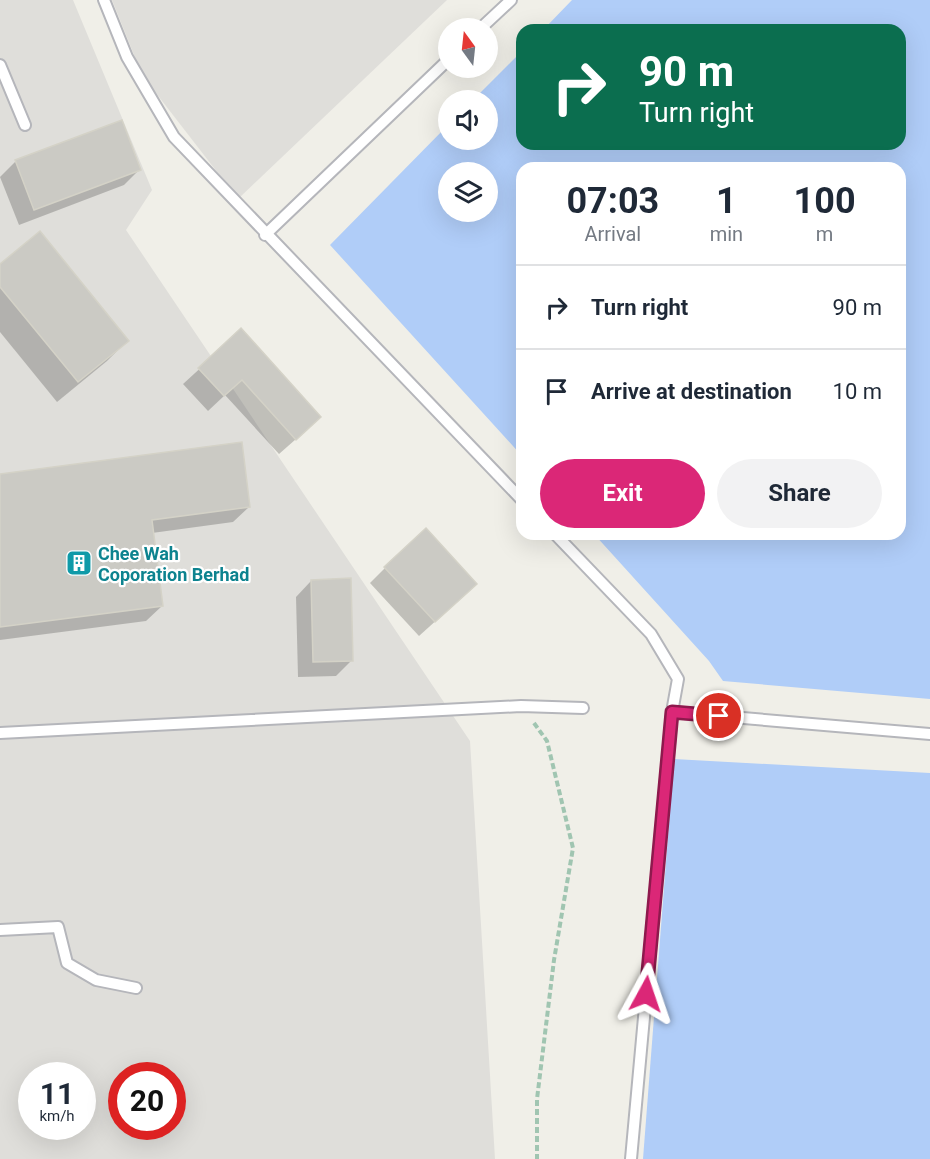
<!DOCTYPE html>
<style>
body{margin:0;font-family:Roboto,sans-serif;background:#f2f2f3;color:#1f2937;height:100vh;display:flex;flex-direction:column;font-size:22px;white-space:nowrap}
*{box-sizing:border-box;margin:0}
p{font-size:20px;color:#747a83}
.icon{flex:none;width:33px;height:33px;fill:none;stroke:currentColor;stroke-width:2;stroke-linecap:round;stroke-linejoin:round}
.map{position:relative;flex:1;overflow:hidden}
.side{position:absolute;left:516px;top:162px;width:390px;height:378px;display:flex;flex-direction:column;background:#fff;border-radius:18px;box-shadow:0 6px 24px #0002}
.side>*{flex:none}
.banner{position:absolute;left:516px;top:24px;width:390px;height:126px;border-radius:18px;box-shadow:0 6px 24px #0002;background:#0b6e4f;color:#fff;overflow:hidden}
.needle{width:39px;rotate:345deg}
.controls{position:absolute;left:438px;top:18px;display:grid;gap:12px}
.controls a{display:grid;place-items:center;width:60px;height:60px;border-radius:50%;background:#fff;box-shadow:0 6px 24px #0002;font-size:30px}
.speed{position:absolute;left:18px;top:1062px;display:flex;gap:12px;font-size:30px;font-weight:700;text-align:center}
.speed>*{display:grid;place-content:center;width:78px;height:78px;border-radius:50%;background:#fff;box-shadow:0 6px 24px #0002;line-height:1}
.speed small{font-size:15px;font-weight:400}
.speed .limit{border:9px solid #d22;background:#fff;color:#111}
.pin{position:absolute;display:grid;place-items:center;width:51px;height:51px;color:#fff;margin:-26px;border:3px solid #fff;border-radius:50%;box-shadow:0 2px 6px #0007}
.me{position:absolute;width:66px;margin:-33px;rotate:5deg;stroke-linejoin:round;filter:drop-shadow(0 0 4px #0008)}
.turn{display:flex;align-items:center;gap:21px;height:126px;padding:0 24px;font-size:27px}
.turn .icon{width:78px;height:78px;stroke-width:2.5}
.turn b{display:block;font-size:42px;line-height:51px}
.eta{display:flex;justify-content:space-evenly;align-items:center;height:102px;text-align:center}
.eta b{font-size:36px;font-weight:700;line-height:42px}
.cta{display:flex;gap:12px;margin-top:auto;padding:12px 24px}
.cta a{flex:1;height:69px;border-radius:36px;background:#db2777;color:#fff;font-size:24px;font-weight:700;line-height:69px;text-align:center}
.cta a+a{background:#f2f2f3;color:#1f2937}
ul{padding:0;list-style:none}
li{display:flex;align-items:center;gap:18px;height:84px;padding:0 24px;border-top:2px solid #e0e1e3}
li div{flex:1}
li b{display:block;font-size:22px}
li em{font-style:normal}
.map>svg:first-child{display:block}
</style>
<div class="map">
<svg width="930" height="1159" viewBox="0 0 930 1159">
<rect width="100%" height="100%" fill="#f0efe8"/>
<g fill="#dfdeda" fill-rule="evenodd">
<path d="M0,0h73l79,190 -26,40 344,511 25,418h-495zM32,1076h50v50h-50zM122,1076h50v50h-50z"/>
<polygon points="112,0 447,0 238,199 142,75"/>
</g>
<g fill="#b0cdf8" fill-rule="evenodd">
<path d="M572,0h358v699l-207,-18 -14,-20 -115,-127h306v-366h-378v288l-192,-211 118,-120v15h40v-40h-15l49,-49v93h378v-114h-357zM448,172h40v40h-40z"/>
<polygon points="674,759 930,773 930,1159 643,1159"/>
</g>
<g fill="#0003">
<polygon points="16,161 139,170 124,185 19,225 0,177"/>
<polygon points="0,265 127,341 107,361 57,402 0,332"/>
<polygon points="241,331 304,432 279,454 225,395 208,411 183,384"/>
<polygon points="0,475 249,507 233,522 152,533 162,606 146,621 0,640"/>
<polygon points="385,568 460,599 419,636 370,583"/>
<polygon points="311,581 352,660 336,676 298,677 296,597"/>
</g>
<g fill="#cbcac4" stroke="#d4d2c7" stroke-width="1.5">
<polygon points="122,120 141,170 34,210 15,160"/>
<polygon points="40,231 129,341 78,382 0,287 0,264"/>
<polygon points="241,328 321,417 296,440 242,380 224,396 198,368"/>
<polygon points="242,442 250,507 152,520 163,606 0,627 0,474"/>
<polygon points="426,528 477,584 435,622 384,567"/>
<polygon points="351,578 353,661 313,662 311,580"/>
</g>
<g fill="none" stroke-linecap="round" stroke-linejoin="round">
<g stroke="#b5b6bb" stroke-width="14">
<g id="lane">
<polyline points="104,0 127,57 174,137 522,500"/>
<polyline points="481,28 511,0"/>
<polyline points="0,65 25,125"/>
<polyline points="265,235 448,60"/>
<polyline points="555,534 651,634 678,679 672,712 631,1159"/>
<polyline points="672,712 930,734"/>
<polyline points="0,733 521,706 583,708"/>
<polyline points="0,930 58,927 67,963 96,980 136,988"/>
</g>
</g>
<polyline stroke="#a0c5b1" stroke-width="4" stroke-dasharray="6 3" stroke-linecap="butt" points="534,723 547,741 573,848 554,960 537,1099 537,1159"/>
<use href="#lane" stroke="#fff" stroke-width="10"/>
</g>
<g fill="none" stroke-linecap="round" stroke-linejoin="round">
<g stroke="#8e194d" stroke-width="15">
<polyline id="route" points="646,994 672,712 719,716"/>
</g>
<use href="#route" stroke="#db2777" stroke-width="10"/>
</g>
<defs>
<g id="building-square" transform="scale(1.35)"><rect x="-9" y="-9" width="18" height="18" rx="4" fill="#0f9aa8" stroke="#fff"/><path d="M-4-6H4V6H1V3H-1V6H-4ZM-2.5-4.3h1.7v1.8h-1.7ZM.8-4.3h1.7v1.8H.8ZM-2.5-1h1.7V.8h-1.7ZM.8-1h1.7V.8H.8Z" fill="#fff"/></g>
</defs>
<g fill-rule="evenodd">
<use href="#building-square" x="79" y="563"/>
</g>
<g text-anchor="middle" dominant-baseline="central" stroke-width="4.5" stroke-linejoin="round" paint-order="stroke">
<g font-size="18" font-weight="bold" fill="#0d838f" stroke="#fff" text-anchor="start">
<text x="98" y="553">Chee Wah<tspan x="98" dy="21">Coporation Berhad</tspan></text>
</g>
</g>
</svg>
<div class="controls">
<a><svg class="needle" viewBox="-14 -14 28 28"><path d="M0-13l5 13h-10z" fill="#e53935"/><path d="M0 13l5-13h-10z" fill="#747a83"/></svg></a>
<a><svg class="icon" aria-label="sound" viewBox="0 0 24 24"><path d="M4 9h4l5-4v14l-5-4H4zM17 9q2 3 0 6"/></svg></a>
<a><svg class="icon" aria-label="layers" viewBox="0 0 24 24"><path d="M12 4l9 5-9 5-9-5zM3 14l9 5 9-5"/></svg></a>
</div>
<div class="speed"><div>11<small>km/h</small></div><div class="limit">20</div></div>
<div class="pin" style="left:719px;top:716px;background:#d93025"><svg class="icon" aria-label="arrive" viewBox="0 0 24 24"><path d="M6 21V4h12l-3 4 3 4H6"/></svg></div>
<svg class="me" style="left:646px;top:994px" viewBox="-20 -20 40 40"><path d="M0-17L14 15 0 8-14 15z" fill="#db2777" stroke="#fff" stroke-width="4"/></svg>
<div class="banner">
<div class="turn"><svg class="icon" aria-label="right" viewBox="0 0 24 24"><path d="M7 20v-9h11M14 6l5 5-5 5"/></svg><div><b>90 m</b>Turn right</div></div>
</div>
<section class="side">
<div class="eta">
<div><b>07:03</b><p>Arrival</p></div>
<div><b>1</b><p>min</p></div>
<div><b>100</b><p>m</p></div>
</div>
<ul>
<li><svg class="icon" aria-label="right" viewBox="0 0 24 24"><path d="M7 20v-9h11M14 6l5 5-5 5"/></svg><div><b>Turn right</b></div><em>90 m</em></li>
<li><svg class="icon" aria-label="arrive" viewBox="0 0 24 24"><path d="M6 21V4h12l-3 4 3 4H6"/></svg><div><b>Arrive at destination</b></div><em>10 m</em></li>
</ul>
<div class="cta"><a>Exit</a><a>Share</a></div>
</section>
</div>
